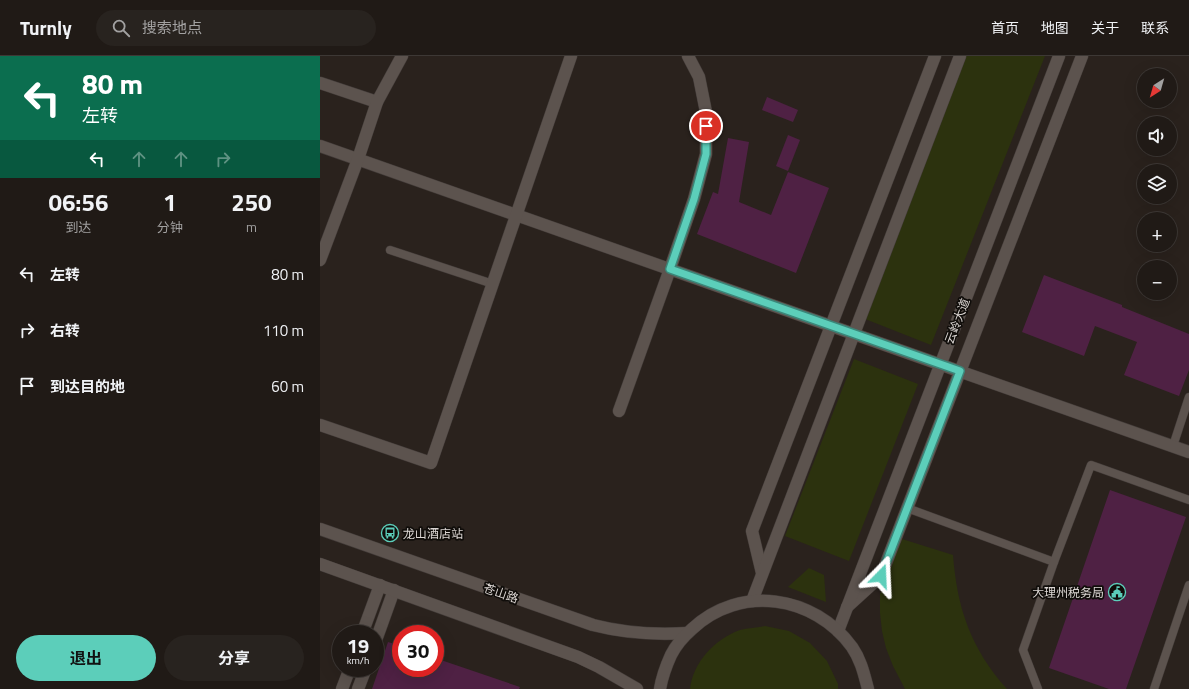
<!DOCTYPE html>
<html lang="zh">
<meta charset="utf-8">
<style>
body{margin:0;font-family:"Titillium Web","Noto Sans SC",sans-serif;background:#28231f;color:#f1f3f6;height:100vh;display:flex;flex-direction:column;font-size:15px;white-space:nowrap}
*{box-sizing:border-box;margin:0}
p{font-size:13px;color:#a2a1a1}
.icon{flex:none;width:22px;height:22px;fill:none;stroke:currentColor;stroke-width:2;stroke-linecap:round;stroke-linejoin:round}
.map{position:relative;flex:1;overflow:hidden}
.sheet{display:flex;flex-direction:column;background:#201a16;width:320px}
.sheet>*{flex:none}
.guide{background:#0b6e4f;color:#fff;overflow:hidden}
.needle{width:26px;rotate:217deg}
.controls{position:absolute;left:817px;top:12px;display:grid;gap:8px}
.controls a{display:grid;place-items:center;width:40px;height:40px;border-radius:50%;background:#201a16;box-shadow:0 4px 16px #0002,0 0 0 1px #3d3835;font-size:20px}
.speed{position:absolute;left:12px;top:569px;display:flex;gap:8px;font-size:20px;font-weight:700;text-align:center}
.speed>*{display:grid;place-content:center;width:52px;height:52px;border-radius:50%;background:#201a16;box-shadow:0 4px 16px #0002,0 0 0 1px #3d3835;line-height:1}
.speed small{font-size:10px;font-weight:400}
.speed .limit{border:6px solid #d22;background:#fff;color:#111}
.pin{position:absolute;display:grid;place-items:center;width:34px;height:34px;color:#fff;margin:-17px;border:2px solid #fff;border-radius:50%;box-shadow:0 1px 4px #0007}
.me{position:absolute;width:44px;margin:-22px;rotate:21deg;stroke-linejoin:round;filter:drop-shadow(0 0 3px #0008)}
.turn{display:flex;align-items:center;gap:14px;height:84px;padding:0 16px;font-size:18px}
.turn .icon{width:52px;height:52px;stroke-width:2.5}
.turn b{display:block;font-size:28px;line-height:34px}
.lanes{display:flex;align-items:center;height:38px;padding:0 16px;background:#0003;justify-content:center;gap:20px;direction:ltr}
.lanes .off{opacity:.35}
.eta{display:flex;justify-content:space-evenly;align-items:center;height:68px;text-align:center}
.eta b{font-size:24px;font-weight:700;line-height:28px}
.button{display:flex;gap:8px;margin-top:auto;padding:8px 16px}
.button a{flex:1;height:46px;border-radius:24px;background:#5cceba;color:#111;font-size:16px;font-weight:700;line-height:46px;text-align:center}
.button a+a{background:#28231f;color:#f1f3f6}
ul{padding:0;list-style:none}
li{display:flex;align-items:center;gap:12px;height:56px;padding:0 16px}
li div{flex:1}
li b{display:block;font-size:15px}
li em{font-style:normal}
header{display:flex;align-items:center;gap:24px;box-sizing:border-box;height:56px;padding:0 20px;background:#201a16;border-bottom:1px solid #3d3835}
header strong{font-size:19px}
nav{display:flex;gap:22px;margin-inline-start:auto;font-size:14px}
.search{width:280px;height:36px;background:#28231f;display:flex;align-items:center;gap:10px;box-sizing:border-box;padding:0 14px;border-radius:22px;color:#a2a1a1;font-size:15px}
main{display:flex;flex:1;min-height:0}
.map>svg:first-child{display:block}
</style>
<header>
<strong>Turnly</strong>
<div class="search"><svg class="icon" aria-label="search" viewBox="0 0 24 24"><circle cx="10" cy="10" r="6"/><path d="M15 15l6 6"/></svg>搜索地点</div>
<nav><a>首页</a><a>地图</a><a>关于</a><a>联系</a></nav>
</header>
<main>
<section class="sheet">
<div class="guide">
<div class="turn"><svg class="icon" aria-label="left" viewBox="0 0 24 24"><path d="M17 20v-9H6M10 6l-5 5 5 5"/></svg><div><b>80 m</b>左转</div></div>
<div class="lanes"><svg class="icon" aria-label="left" viewBox="0 0 24 24"><path d="M17 20v-9H6M10 6l-5 5 5 5"/></svg><svg class="icon off" aria-label="ahead" viewBox="0 0 24 24"><path d="M12 20V5M6 11l6-6 6 6"/></svg><svg class="icon off" aria-label="ahead" viewBox="0 0 24 24"><path d="M12 20V5M6 11l6-6 6 6"/></svg><svg class="icon off" aria-label="right" viewBox="0 0 24 24"><path d="M7 20v-9h11M14 6l5 5-5 5"/></svg></div>
</div>
<div class="eta">
<div><b>06:56</b><p>到达</p></div>
<div><b>1</b><p>分钟</p></div>
<div><b>250</b><p>m</p></div>
</div>
<ul>
<li><svg class="icon" aria-label="left" viewBox="0 0 24 24"><path d="M17 20v-9H6M10 6l-5 5 5 5"/></svg><div><b>左转</b></div><em>80 m</em></li>
<li><svg class="icon" aria-label="right" viewBox="0 0 24 24"><path d="M7 20v-9h11M14 6l5 5-5 5"/></svg><div><b>右转</b></div><em>110 m</em></li>
<li><svg class="icon" aria-label="arrive" viewBox="0 0 24 24"><path d="M6 21V4h12l-3 4 3 4H6"/></svg><div><b>到达目的地</b></div><em>60 m</em></li>
</ul>
<div class="button"><a>退出</a><a>分享</a></div>
</section>
<div class="map">
<svg width="869" height="633" viewBox="0 0 869 633">
<rect width="100%" height="100%" fill="#2a221d"/>
<g fill="#2c320e">
<polygon points="644,0 725,0 611,289 540,261"/>
<polygon points="534,303 598,328 529,505 465,480"/>
<path d="M582,483l51,16c4,53 18,94 54,134h-102l-12,-23 -7,-18 -4,-17 -2,-18v-19z"/>
<polygon points="489,512 504,519 506,546 468,531"/>
<path d="M445,570l24,5 21,12 17,18 11,23v5h-148c3,-27 25,-50 50,-59 8,-2 17,-2 25,-4z"/>
</g>
<g fill="#4f2144">
<polygon points="447,41 478,54 473,66 442,54"/>
<polygon points="468,79 480,84 468,115 456,110"/>
<polygon points="408,82 429,86 419,146 451,159 468,116 509,132 476,217 377,178 393,136 398,138"/>
<polygon points="724,219 802,249 802,251 869,278 869,314 859,340 804,319 817,286 775,270 764,300 702,276"/>
<polygon points="790,434 866,461 806,633 789,633 729,612"/>
<polygon points="68,586 81,590 81,612 115,612 115,602 200,631 199,633 52,633"/>
</g>
<g fill="none" stroke-linecap="round" stroke-linejoin="round">
<g stroke="#433c39" stroke-width="9">
<g id="service">
<polyline points="70,194 173,228"/>
<polyline points="853,390 869,341"/>
<polyline points="587,452 734,506"/>
<polyline points="718,633 703,594 734,506 771,409 869,444"/>
<polyline points="834,633 869,529"/>
</g>
</g>
<g stroke="#433c39" stroke-width="13">
<g id="minor">
<polyline points="0,27 57,46"/>
<polyline points="0,90 869,396"/>
<polyline points="0,204 38,103 57,46 82,0"/>
<polyline points="299,355 350,213 374,143 386,98 386,56 379,21 368,0"/>
<polyline points="0,369 111,407 251,0"/>
<polyline points="442,517 432,475 615,0"/>
<polyline points="527,551 561,520 762,0"/>
<polyline points="42,578 60,529"/>
<polyline points="55,587 74,534"/>
<polyline points="22,633 30,612"/>
<polyline points="38,633 46,612"/>
</g>
</g>
<g stroke="#433c39" stroke-width="13">
<g id="tertiary">
<polyline points="432,545 640,0"/>
<polyline points="518,575 739,0"/>
</g>
</g>
<g stroke="#433c39" stroke-width="13">
<g id="secondary">
<path d="M0,473l273,96c31,8 62,10 94,8"/>
<polyline points="0,508 258,601 279,611 317,633"/>
<path d="M340,633c2,-12 6,-23 11,-34 5,-10 13,-19 21,-26 48,-45 122,-34 160,18 9,13 12,27 16,42"/>
</g>
</g>
<use href="#service" stroke="#5c534e" stroke-width="8"/>
<use href="#minor" stroke="#5c534e" stroke-width="12"/>
<use href="#tertiary" stroke="#5c534e" stroke-width="12"/>
<use href="#secondary" stroke="#5c534e" stroke-width="12"/>
</g>
<g fill="none" stroke-linecap="round" stroke-linejoin="round">
<g stroke="#3c8679" stroke-width="10">
<polyline id="route" points="386,70 386,98 374,143 350,213 640,315 561,520"/>
</g>
<use href="#route" stroke="#5cceba" stroke-width="7"/>
</g>
<defs>
<g id="bus-ring" transform="scale(0.9)"><circle r="9.5" fill="#100d0a" stroke="#5cceba" stroke-width="1.5"/><path d="M-5-6H5V4H4V6H2V4H-2V6H-4V4H-5ZM-3.5-4V0h7V-4ZM-3.5 1.2v1.5H-2V1.2ZM2 1.2v1.5H3.5V1.2Z" fill="#5cceba"/></g>
<g id="civic-ring" transform="scale(0.9)"><circle r="9.5" fill="#100d0a" stroke="#5cceba" stroke-width="1.5"/><path d="M-.6-6.5H3V-4.5H.6V-3L4-1V1h2V6H-6V1h2V-1L-.6-3ZM-1.2 2.5V6h2.4V2.5Z" fill="#5cceba"/></g>
</defs>
<g fill-rule="evenodd">
<use href="#bus-ring" x="70" y="477"/>
<use href="#civic-ring" x="797" y="536"/>
</g>
<g text-anchor="middle" dominant-baseline="central" stroke-width="3.5" stroke-linejoin="round" paint-order="stroke">
<g font-size="12" fill="#dbd6d3" stroke="#100d0a">
<text transform="translate(637 265) rotate(-69)">云岭大道</text>
<text transform="translate(181 537) rotate(19)">苍山路</text>
</g>
<g font-size="12" fill="#dbd6d3" stroke="#100d0a" text-anchor="start">
<text x="83" y="477">龙山酒店站</text>
<text x="784" y="536" text-anchor="end">大理州税务局</text>
</g>
</g>
</svg>
<div class="controls">
<a><svg class="needle" viewBox="-14 -14 28 28"><path d="M0-13l5 13h-10z" fill="#e53935"/><path d="M0 13l5-13h-10z" fill="#a2a1a1"/></svg></a>
<a><svg class="icon" aria-label="sound" viewBox="0 0 24 24"><path d="M4 9h4l5-4v14l-5-4H4zM17 9q2 3 0 6"/></svg></a>
<a><svg class="icon" aria-label="layers" viewBox="0 0 24 24"><path d="M12 4l9 5-9 5-9-5zM3 14l9 5 9-5"/></svg></a>
<a>+</a>
<a>−</a>
</div>
<div class="speed"><div>19<small>km/h</small></div><div class="limit">30</div></div>
<div class="pin" style="left:386px;top:70px;background:#d93025"><svg class="icon" aria-label="arrive" viewBox="0 0 24 24"><path d="M6 21V4h12l-3 4 3 4H6"/></svg></div>
<svg class="me" style="left:561px;top:520px" viewBox="-20 -20 40 40"><path d="M0-17L14 15 0 8-14 15z" fill="#5cceba" stroke="#fff" stroke-width="4"/></svg>
</div>
</main>
